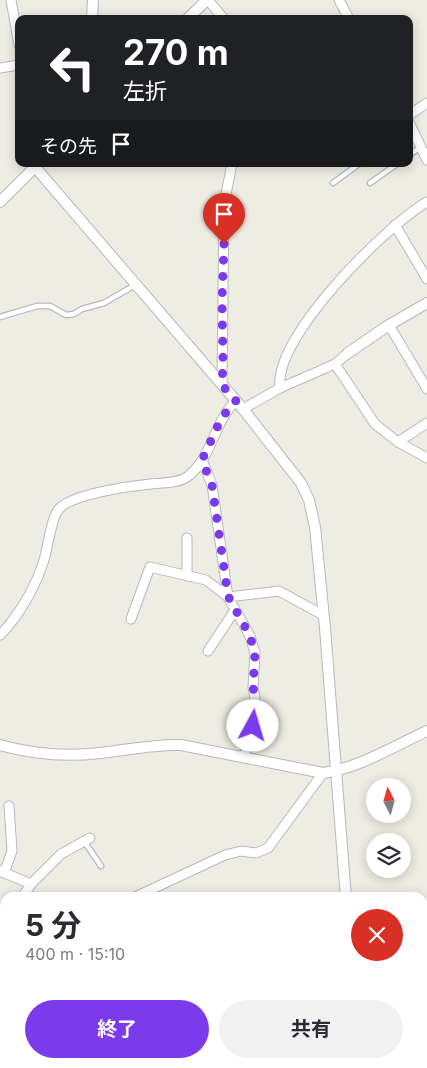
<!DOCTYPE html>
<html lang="ja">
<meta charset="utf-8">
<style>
body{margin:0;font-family:Inter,"Noto Sans JP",sans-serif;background:#f2f2f3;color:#2b2b33;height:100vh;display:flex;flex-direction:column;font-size:19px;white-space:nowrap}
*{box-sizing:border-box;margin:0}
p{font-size:16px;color:#7c7c81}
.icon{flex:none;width:28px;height:28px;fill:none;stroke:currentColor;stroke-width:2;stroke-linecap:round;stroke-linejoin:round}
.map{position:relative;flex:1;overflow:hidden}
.details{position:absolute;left:0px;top:892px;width:428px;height:176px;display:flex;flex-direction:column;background:#fff;border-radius:15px 15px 0 0;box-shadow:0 2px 12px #0003}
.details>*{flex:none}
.guide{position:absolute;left:15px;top:15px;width:398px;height:152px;border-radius:10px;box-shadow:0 2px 12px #0003;background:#202124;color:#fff;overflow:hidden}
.needle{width:32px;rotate:354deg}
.fabs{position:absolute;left:366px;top:778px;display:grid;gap:10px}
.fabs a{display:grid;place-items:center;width:45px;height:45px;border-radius:50%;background:#fff;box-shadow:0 2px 12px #0003;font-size:25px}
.pin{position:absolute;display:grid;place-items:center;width:42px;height:42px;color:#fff;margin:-51px -21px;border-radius:50% 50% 50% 0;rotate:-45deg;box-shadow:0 0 5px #0007}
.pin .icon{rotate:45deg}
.me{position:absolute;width:55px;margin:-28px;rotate:6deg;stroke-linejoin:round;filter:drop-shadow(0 0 4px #0008)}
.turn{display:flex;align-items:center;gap:18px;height:105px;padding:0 25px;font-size:22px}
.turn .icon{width:65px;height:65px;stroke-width:2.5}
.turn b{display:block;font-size:35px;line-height:42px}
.then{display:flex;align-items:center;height:48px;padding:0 25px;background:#0003;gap:10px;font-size:19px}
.round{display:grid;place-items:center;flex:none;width:52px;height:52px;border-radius:26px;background:#f2f2f3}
.summary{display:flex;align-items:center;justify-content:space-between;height:85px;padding:0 25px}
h1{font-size:30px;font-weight:700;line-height:38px}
.button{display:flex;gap:10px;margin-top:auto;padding:10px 25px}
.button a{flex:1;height:58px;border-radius:30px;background:#7c3aed;color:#fff;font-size:20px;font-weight:700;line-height:58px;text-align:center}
.button a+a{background:#f2f2f3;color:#2b2b33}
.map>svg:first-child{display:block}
</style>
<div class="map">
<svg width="427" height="1068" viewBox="0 0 427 1068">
<rect width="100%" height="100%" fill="#eeede4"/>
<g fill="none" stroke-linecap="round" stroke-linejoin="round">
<g stroke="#b6b9be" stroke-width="7">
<g id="service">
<polyline points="409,155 421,147"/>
<polyline points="333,183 359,164"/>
<polyline points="370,183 397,164"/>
<polyline points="0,317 37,306 50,306 66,315 74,314 82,309 104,303 135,285"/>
<polyline points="84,841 101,866"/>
</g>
</g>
<g stroke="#b6b9be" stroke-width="11">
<g id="minor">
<polyline points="11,0 19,45"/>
<polyline points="208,0 224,19"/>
<polyline points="339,0 349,19"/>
<polyline points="0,68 19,65"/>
<polyline points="409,115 427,103"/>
<polyline points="409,122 427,160"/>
<polyline points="395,225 427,279"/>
<polyline points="389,325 427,389"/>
<polyline points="335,364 375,424 398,442 427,458"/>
<polyline points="222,385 224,204 232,164"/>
<path d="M280,388c-7,-51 106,-162 147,-186"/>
<polyline points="243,409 280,388 335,364 348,353"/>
<polyline points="398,442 427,423"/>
<polyline points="202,460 212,485 228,597 250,636 255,653 253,687 257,711 244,756"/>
<polyline points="187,576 187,538"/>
<polyline points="131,619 150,567 206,580 228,597 279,591 323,615"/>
<path d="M0,635c19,-19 36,-49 44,-75 4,-13 7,-42 15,-51 13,-15 71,-23 91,-25 10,-1 29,-1 37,-7 25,-18 26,-54 49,-76"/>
<polyline points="208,651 235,610"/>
<polyline points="0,871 31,884 61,854 90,838"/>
<polyline points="4,873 12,851 9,806"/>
<polyline points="22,898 31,884"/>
<polyline points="133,898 225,855 241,851 256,853 268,848 323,773"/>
<polyline points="0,930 5,923"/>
<polyline points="166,1064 180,1068"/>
<polyline points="88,1068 89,1064"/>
<polyline points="140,1068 146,1064"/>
</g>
</g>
<g stroke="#b6b9be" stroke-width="12">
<g id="tertiary">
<polyline points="92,19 93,0"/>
<polyline points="187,19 207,0"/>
<polyline points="35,167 243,409 301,483 309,500 315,527 325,628 346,898"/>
<polyline points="0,202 38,164"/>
<polyline points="348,353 389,325 427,303"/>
<path d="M0,745c32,9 67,12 100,8 27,-3 54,-9 81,-8l142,28c36,-5 71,-27 104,-42"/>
<polyline points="0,1063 5,1062"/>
<polyline points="114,1064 123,1068"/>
<polyline points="360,1064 361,1068"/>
</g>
</g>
<use href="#service" stroke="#fff" stroke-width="4.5"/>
<use href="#minor" stroke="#fff" stroke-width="9"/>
<use href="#tertiary" stroke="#fff" stroke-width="10"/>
</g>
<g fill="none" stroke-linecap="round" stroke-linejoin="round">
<polyline stroke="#7c3aed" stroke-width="9" stroke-dasharray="0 16.2" points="224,244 222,301 223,362 222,385 236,401 222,417 202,460 212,485 228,596 250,636 255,654 253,687 257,711 253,726"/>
</g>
</svg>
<div class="fabs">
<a><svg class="needle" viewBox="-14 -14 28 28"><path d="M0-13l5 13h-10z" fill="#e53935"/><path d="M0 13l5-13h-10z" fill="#7c7c81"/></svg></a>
<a><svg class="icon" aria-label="layers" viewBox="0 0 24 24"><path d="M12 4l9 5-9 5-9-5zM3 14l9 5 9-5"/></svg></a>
</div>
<div class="pin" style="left:224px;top:244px;background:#d93025"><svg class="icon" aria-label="arrive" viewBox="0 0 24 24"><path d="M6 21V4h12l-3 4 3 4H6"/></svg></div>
<svg class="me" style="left:253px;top:726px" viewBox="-20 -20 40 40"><circle r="19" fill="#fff"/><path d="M0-13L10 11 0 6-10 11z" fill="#7c3aed"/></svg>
<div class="guide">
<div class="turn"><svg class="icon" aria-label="left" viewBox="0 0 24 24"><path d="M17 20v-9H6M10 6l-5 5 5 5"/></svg><div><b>270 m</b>左折</div></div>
<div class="then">その先<svg class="icon" aria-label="arrive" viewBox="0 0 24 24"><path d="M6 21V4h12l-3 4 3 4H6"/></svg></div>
</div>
<section class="details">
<div class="summary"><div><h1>5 分</h1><p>400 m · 15:10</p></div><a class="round" style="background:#d93025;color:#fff"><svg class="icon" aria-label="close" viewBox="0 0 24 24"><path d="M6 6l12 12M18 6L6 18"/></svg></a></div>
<div class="button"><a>終了</a><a>共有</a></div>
</section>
</div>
